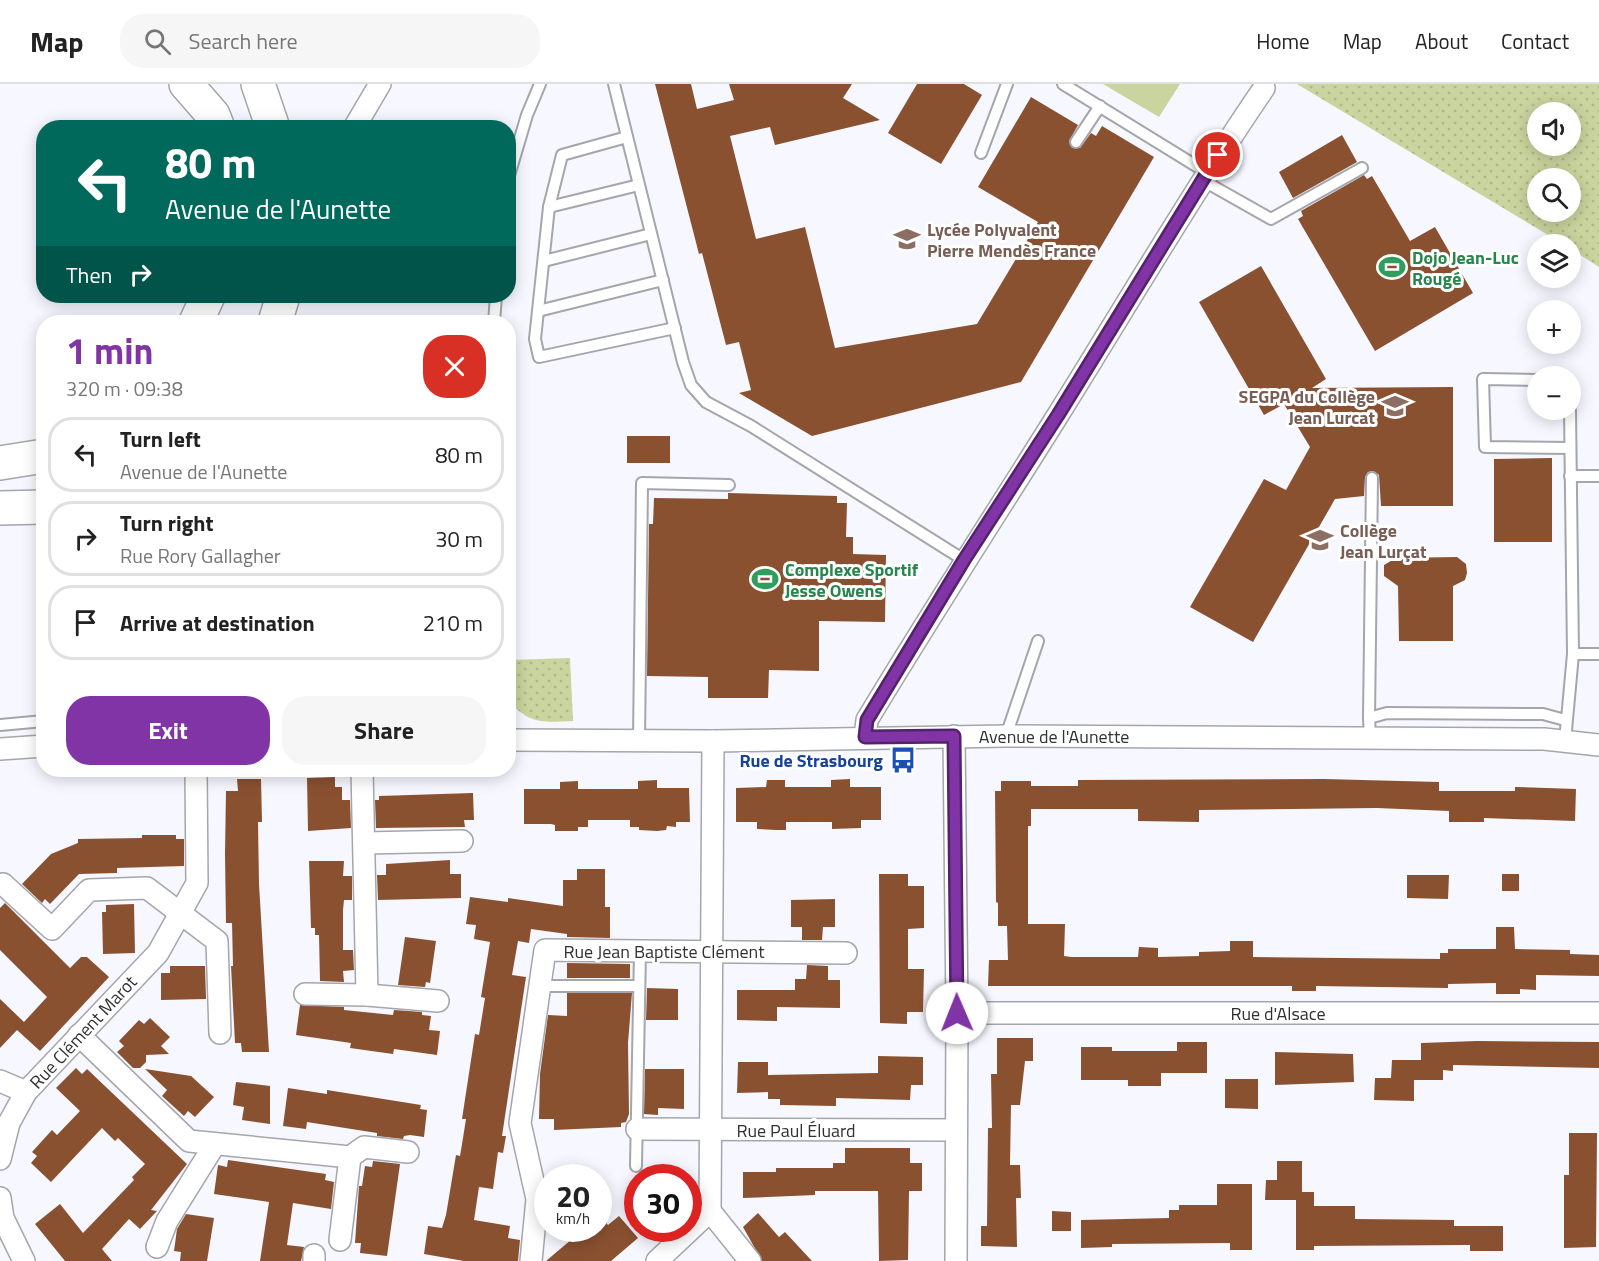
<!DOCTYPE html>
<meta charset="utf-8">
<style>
body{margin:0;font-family:"Titillium Web",sans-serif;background:#f6f6f6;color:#222;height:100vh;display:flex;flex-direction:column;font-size:22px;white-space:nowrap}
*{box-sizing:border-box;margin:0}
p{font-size:20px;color:#767676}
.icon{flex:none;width:33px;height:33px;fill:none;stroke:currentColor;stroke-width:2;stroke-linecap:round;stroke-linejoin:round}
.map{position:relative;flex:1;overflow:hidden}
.sheet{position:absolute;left:36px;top:231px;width:480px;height:462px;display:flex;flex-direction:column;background:#fff;border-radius:24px;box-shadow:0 3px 15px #0003}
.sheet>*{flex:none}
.top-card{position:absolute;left:36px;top:36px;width:480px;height:183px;border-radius:24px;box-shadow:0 3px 15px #0003;background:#00695c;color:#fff;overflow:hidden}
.fabs{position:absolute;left:1527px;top:18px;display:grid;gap:12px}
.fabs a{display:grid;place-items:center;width:54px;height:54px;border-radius:50%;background:#fff;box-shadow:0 3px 15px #0003;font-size:30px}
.speed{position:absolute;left:534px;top:1080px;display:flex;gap:12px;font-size:30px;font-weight:700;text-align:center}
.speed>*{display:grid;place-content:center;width:78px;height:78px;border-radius:50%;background:#fff;box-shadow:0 3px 15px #0003;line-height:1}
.speed small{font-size:15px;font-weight:400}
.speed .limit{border:9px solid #d22;background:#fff;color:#111}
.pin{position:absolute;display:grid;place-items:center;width:51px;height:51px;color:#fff;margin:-26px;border:3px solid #fff;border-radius:50%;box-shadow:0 2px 6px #0007}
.me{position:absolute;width:66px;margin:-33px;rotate:359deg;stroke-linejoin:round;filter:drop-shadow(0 0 4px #0008)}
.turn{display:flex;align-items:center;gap:21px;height:126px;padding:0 30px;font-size:27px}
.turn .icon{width:78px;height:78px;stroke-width:2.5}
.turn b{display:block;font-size:42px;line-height:51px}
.then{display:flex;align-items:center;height:57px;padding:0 30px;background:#0003;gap:12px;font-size:22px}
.round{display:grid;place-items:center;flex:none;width:63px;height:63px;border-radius:24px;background:#f6f6f6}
.summary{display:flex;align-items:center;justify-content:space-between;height:102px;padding:0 30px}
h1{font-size:36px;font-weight:700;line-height:45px;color:#8134a5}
.primary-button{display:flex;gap:12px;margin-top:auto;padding:12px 30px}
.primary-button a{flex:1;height:69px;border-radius:24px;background:#8134a5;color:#fff;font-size:24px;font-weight:700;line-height:69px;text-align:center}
.primary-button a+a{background:#f6f6f6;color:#222}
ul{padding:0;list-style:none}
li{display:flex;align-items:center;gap:18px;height:75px;margin:0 12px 9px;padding:0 18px;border:3px solid #e0e0e0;border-radius:24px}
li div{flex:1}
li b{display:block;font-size:22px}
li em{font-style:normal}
header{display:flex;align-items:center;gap:36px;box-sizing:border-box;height:84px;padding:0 30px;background:#fff;border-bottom:2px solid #e0e0e0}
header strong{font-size:28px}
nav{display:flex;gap:33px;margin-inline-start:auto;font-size:21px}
.search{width:420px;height:54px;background:#f6f6f6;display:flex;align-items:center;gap:15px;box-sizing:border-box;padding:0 21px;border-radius:24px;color:#767676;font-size:22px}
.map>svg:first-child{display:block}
</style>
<header>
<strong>Map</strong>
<div class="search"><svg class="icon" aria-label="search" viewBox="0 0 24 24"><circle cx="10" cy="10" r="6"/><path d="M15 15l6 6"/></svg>Search here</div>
<nav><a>Home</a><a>Map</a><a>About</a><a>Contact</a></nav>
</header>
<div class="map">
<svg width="1599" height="1177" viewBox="0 0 1599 1177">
<defs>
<pattern id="grass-dots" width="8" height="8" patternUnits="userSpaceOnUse" patternTransform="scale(1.5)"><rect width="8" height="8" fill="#cad49e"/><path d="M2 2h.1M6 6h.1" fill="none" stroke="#aeb689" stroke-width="1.8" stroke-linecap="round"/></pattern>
</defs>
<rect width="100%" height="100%" fill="#f6f7ff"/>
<g fill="url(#grass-dots)" fill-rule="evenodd">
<path d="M1297,0h302v183l-28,-18 -1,-5h-7zM1538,28h32v34h-32zM1538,94h32v34h-32z"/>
<path d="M570,574l3,63c-29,1 -41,4 -63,-18l-1,-43z"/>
</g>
<polygon fill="#cad49e" points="1103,0 1180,0 1159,33"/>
<g fill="#8a5131">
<polygon points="655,0 691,0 697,25 734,16 729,0 852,0 843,14 880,36 775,61 770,43 730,52 756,155 805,143 835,264 977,240 1038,138 978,103 1031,13 1078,41 1069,57 1072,64 1080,64 1091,49 1096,52 1102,42 1154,73 1021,298 812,352 739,309 751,306 739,258 726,261 702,169 699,170"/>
<polygon points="917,0 964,0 982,11 941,80 888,49"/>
<polygon points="1342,51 1357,78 1293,114 1279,88"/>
<polygon points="1364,91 1367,95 1372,92 1410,157 1435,143 1473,209 1375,267 1298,135 1303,132 1301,127"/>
<polygon points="1261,182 1326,295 1312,304 1453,303 1453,422 1381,422 1379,391 1373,387 1368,388 1365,393 1364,412 1335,415 1253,558 1190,523 1264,395 1286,406 1310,363 1284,320 1264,331 1199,218"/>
<rect x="627" y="352" width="43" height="27"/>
<polygon points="1552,374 1552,458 1494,458 1494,375"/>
<polygon points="728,409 837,412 837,419 847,419 846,453 853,453 853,470 886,471 885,538 819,537 819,587 769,586 768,614 708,614 708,593 647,592 649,440 653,440 654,414 728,415"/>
<polygon points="1457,473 1466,480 1467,489 1465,496 1453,502 1453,557 1399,557 1398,502 1384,492 1384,481 1396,474"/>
<polygon points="335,693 335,703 342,703 342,716 350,716 351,744 308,747 307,694"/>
<polygon points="237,695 261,695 262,738 258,738 259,800 269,968 242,968 241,959 235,959 231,882 233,882 232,839 226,839 225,770 226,707 238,707"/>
<polygon points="850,695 850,703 881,703 881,736 861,736 861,744 832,745 832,738 786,738 786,746 776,746 757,745 757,738 736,738 736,704 766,703 767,696 785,696 785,703 831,703 831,696"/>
<polygon points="1324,695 1439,698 1439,707 1515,707 1515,703 1576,705 1575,737 1484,734 1484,738 1449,738 1449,727 1377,724 1199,726 1199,738 1138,737 1138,725 1031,725 1031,742 1028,742 1028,840 1065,840 1064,872 1071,873 1138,873 1139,863 1158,864 1158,873 1199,872 1199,868 1230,867 1230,857 1253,857 1253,873 1440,875 1440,869 1448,869 1448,865 1496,865 1496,843 1514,843 1515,865 1570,866 1570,870 1599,871 1599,892 1536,891 1536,906 1520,905 1520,910 1496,910 1496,899 1448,900 1448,904 1316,902 1316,907 1292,907 1292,902 988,902 989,876 1008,876 1007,842 998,842 998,819 996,818 995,707 1001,707 1001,697 1031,697 1031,702 1078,702 1078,696"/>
<polygon points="657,696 657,704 689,704 690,738 676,738 676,743 667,742 666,746 657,747 639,746 639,743 630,743 630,736 588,736 588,743 578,743 578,747 555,747 555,741 551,740 524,740 524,705 560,705 560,698 578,697 578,705 638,705 638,697"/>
<polygon points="473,709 474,736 464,736 465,743 376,744 375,716 379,716 379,712"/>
<polygon points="142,751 176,751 176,755 184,755 184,782 117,784 117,789 79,790 50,820 45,815 42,819 22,800 51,770 78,759 78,755 142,754"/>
<polygon points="450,776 450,790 461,790 461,814 378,816 377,791 386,791 386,780"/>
<polygon points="309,777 344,777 343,792 352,792 352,816 344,816 343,826 343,866 353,866 354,886 343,887 344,898 320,897 319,851 315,851 315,844 311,844"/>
<polygon points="577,785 605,785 605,823 610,823 610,854 567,853 567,850 531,845 529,859 518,857 512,891 526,893 502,1052 506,1052 503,1069 498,1068 493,1105 479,1103 474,1136 510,1142 508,1154 520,1156 518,1177 464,1177 424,1170 428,1142 442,1144 446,1131 456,1071 460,1072 463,1054 466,1035 462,1035 475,950 479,951 485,914 481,913 490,858 474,855 476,841 466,840 470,813 508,818 508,814 563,822 563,796 577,796"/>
<polygon points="879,790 908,790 908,802 924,802 924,844 908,845 908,885 924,885 923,928 907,928 907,940 880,939"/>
<rect x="1502" y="790" width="17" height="17"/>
<polygon points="1407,791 1449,791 1448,815 1407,814"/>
<polygon points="835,815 835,843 823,843 822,856 802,856 802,843 791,843 791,816"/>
<polygon points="5,819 70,884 81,873 87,873 109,893 40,967 17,946 0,964 0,915 24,938 47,913 0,866 0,824"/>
<polygon points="134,820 135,869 103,870 102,828 106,828 106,821"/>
<polygon points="405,853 436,857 430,899 426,898 425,903 398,901"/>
<polygon points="567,879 630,880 630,894 567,894"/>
<polygon points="807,881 828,882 828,896 840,896 840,924 777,923 777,937 737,936 737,906 795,906 795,895 806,895"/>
<polygon points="170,882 205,882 206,915 161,916 161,889 170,889"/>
<polygon points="647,904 678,905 678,936 646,936"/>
<polygon points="567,909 632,909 628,959 629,1030 626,1038 621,1039 621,1043 554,1046 554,1035 539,1035 540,990 548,931 567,932"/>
<polygon points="300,921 344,923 344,926 393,931 394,926 422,928 422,931 431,932 429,946 440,947 437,971 394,965 393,970 350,964 351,959 296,951"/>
<polygon points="150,934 170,953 161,962 169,970 146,971 146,978 140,984 133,984 117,968 124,962 119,957 139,936 144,940"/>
<polygon points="997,954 1033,954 1033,977 1025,977 1020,1021 1011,1021 1010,1081 1020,1081 1021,1114 1016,1114 1017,1163 981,1162 981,1142 987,1142 988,1044 992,1044 991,990 997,990"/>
<polygon points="1477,957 1599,958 1599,984 1453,981 1453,987 1443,986 1443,996 1414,996 1414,1017 1374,1016 1375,994 1391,994 1392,976 1421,976 1421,959"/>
<polygon points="1177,958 1207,958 1207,989 1161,989 1161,1002 1128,1002 1128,996 1081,996 1081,963 1112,963 1112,967 1177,967"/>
<polygon points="1275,968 1353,970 1354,998 1275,1001"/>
<polygon points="878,972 923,973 923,1001 911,1001 910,1016 836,1014 836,1022 780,1021 780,1015 768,1015 768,1008 737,1009 738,978 768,978 768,991 878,989"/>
<polygon points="76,984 82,990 87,985 187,1080 151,1126 157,1127 140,1145 129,1135 102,1165 112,1177 65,1177 35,1140 60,1120 83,1149 134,1096 132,1093 145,1080 118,1054 115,1057 102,1044 51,1098 31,1079 37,1072 32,1068 52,1046 57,1051 80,1027 56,1004"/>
<polygon points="145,985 191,992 214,1013 195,1033 188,1027 184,1032 162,1012 167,1006"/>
<polygon points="645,985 684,985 684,1025 658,1024 658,1031 644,1030"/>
<polygon points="1225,995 1258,995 1258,1025 1225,1024"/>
<polygon points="236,998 270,1002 270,1040 242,1036 244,1023 233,1021"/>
<polygon points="288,1004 327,1010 327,1006 421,1021 420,1025 427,1026 424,1053 410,1051 404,1052 403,1055 377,1052 377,1049 307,1038 306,1045 283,1042"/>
<polygon points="1569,1049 1597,1049 1596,1163 1564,1164 1564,1091 1569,1091"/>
<polygon points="845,1064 910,1064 910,1079 922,1079 922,1107 909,1107 908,1176 879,1177 878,1107 815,1107 815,1111 743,1114 743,1088 776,1088 776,1084 833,1084 833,1079 845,1079"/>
<polygon points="228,1076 326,1090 325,1096 334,1098 331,1125 293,1119 287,1161 304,1163 301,1177 260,1177 269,1118 214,1110 218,1081 227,1083"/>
<polygon points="373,1077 400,1080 387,1172 360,1169 361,1159 355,1159 359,1102 362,1102 365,1082 372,1083"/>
<polygon points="1277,1077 1302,1077 1302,1108 1314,1108 1314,1122 1355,1122 1355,1135 1454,1136 1454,1142 1503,1142 1503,1167 1470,1167 1470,1161 1314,1162 1314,1166 1296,1166 1296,1116 1265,1116 1266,1096 1277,1096"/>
<polygon points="1217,1100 1252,1100 1252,1166 1230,1166 1230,1159 1112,1160 1112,1163 1081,1164 1081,1136 1169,1134 1169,1126 1179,1126 1179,1121 1217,1121"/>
<polygon points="1052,1127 1071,1128 1071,1147 1052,1147"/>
<polygon points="758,1129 779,1153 785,1148 812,1177 762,1177 743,1143"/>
<polygon points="186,1130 214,1134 207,1177 180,1177 181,1168 174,1167 177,1145"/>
<polygon points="598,1130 608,1141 619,1132 638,1154 611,1177 546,1177 585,1144 598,1144"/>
</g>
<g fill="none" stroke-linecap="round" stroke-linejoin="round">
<g stroke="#a4a6ac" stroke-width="14">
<g id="service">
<polyline points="614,0 683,278 691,301 706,318 751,342 964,476"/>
<polyline points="1063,0 1206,88"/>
<polyline points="1076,58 1100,22"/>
<polyline points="981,69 1007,0"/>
<polyline points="508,95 527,31 540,0"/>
<polyline points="1202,96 1271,135 1362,84"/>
<polyline points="639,101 549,123 535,255 539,273 675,244"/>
<polyline points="549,123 562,71 627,53"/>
<polyline points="544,177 651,150"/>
<polyline points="538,227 663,196"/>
<polyline points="494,238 496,212"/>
<polyline points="1538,296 1483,295 1485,363 1570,364"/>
<polyline points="1570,392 1599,392"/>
<polyline points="1573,570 1599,570"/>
<polyline points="1369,634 1372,394"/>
<polyline points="0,641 44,637"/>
<polyline points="1006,652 1038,557"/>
<polyline points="1370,653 1369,634 1387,629 1543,630 1565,636"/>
<polyline points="639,657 642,399 729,401"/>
<polyline points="1565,657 1573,570 1570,326"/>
<polyline points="540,902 639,902"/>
<polyline points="636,1082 640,867"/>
</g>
</g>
<g stroke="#a4a6ac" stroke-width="24">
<g id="minor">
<polyline points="354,44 380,0"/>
<polyline points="954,652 957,929 956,1177"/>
<path d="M865,653l2,-17c62,-103 127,-203 191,-305 68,-109 133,-220 206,-327"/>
<polyline points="508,656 713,657 1006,652 1544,655 1599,661"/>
<polyline points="0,665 44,662"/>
<polyline points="362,686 367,911"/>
<polyline points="364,759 462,757"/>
<polyline points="3,800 52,845 89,806 147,804 217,857 220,949"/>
<polyline points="305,910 367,911 438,917"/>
<polyline points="957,929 1599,929"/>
<polyline points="79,951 189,1057 350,1073 364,1063 408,1068"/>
<polyline points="0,997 26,1008"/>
<polyline points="637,1045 956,1046"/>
<polyline points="0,1075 9,1039 26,1008 158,869 197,799 196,686"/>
<polyline points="0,1114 3,1134 24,1177"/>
<polyline points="710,1127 750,1177"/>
<polyline points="340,1156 350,1073"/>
<polyline points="157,1163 167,1137 215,1060"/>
<polyline points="314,1177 314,1171"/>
<polyline points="531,1177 537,1115 520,1039 545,866 846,869"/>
<polyline points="657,1177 710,1127 713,657"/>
</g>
</g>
<g stroke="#a4a6ac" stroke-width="36">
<g id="primary">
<polyline points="186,0 213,31 218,44"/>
<polyline points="258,0 273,44"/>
<polyline points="196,238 208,212"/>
<polyline points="275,238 283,212"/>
<polyline points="0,379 44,372"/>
<polyline points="0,424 44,423"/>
</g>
</g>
<use href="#service" stroke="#fff" stroke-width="10"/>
<use href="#minor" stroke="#fff" stroke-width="21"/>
<use href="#primary" stroke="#fff" stroke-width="33"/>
</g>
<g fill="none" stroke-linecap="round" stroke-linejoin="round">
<g stroke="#54226b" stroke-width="15">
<polyline id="route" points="957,929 954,652 865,653 867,636 964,476 1058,331 1218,71"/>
</g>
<use href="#route" stroke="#8134a5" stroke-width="10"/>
</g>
<defs>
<g id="school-bare" transform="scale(2.07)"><path d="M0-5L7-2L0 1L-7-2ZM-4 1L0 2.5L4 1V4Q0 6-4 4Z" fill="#8d6e63" stroke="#fff" stroke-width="2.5" paint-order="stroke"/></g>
<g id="stadium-bare" transform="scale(2.07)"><path d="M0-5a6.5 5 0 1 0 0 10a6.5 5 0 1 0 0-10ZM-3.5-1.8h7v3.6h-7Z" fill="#2e9e5b" stroke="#fff" stroke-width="2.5" paint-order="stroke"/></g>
<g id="bus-bare" transform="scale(2.07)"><path d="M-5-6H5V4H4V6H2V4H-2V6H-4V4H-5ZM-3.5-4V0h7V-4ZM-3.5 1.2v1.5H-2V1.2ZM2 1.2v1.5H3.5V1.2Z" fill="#1a4fb4" stroke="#fff" stroke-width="2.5" paint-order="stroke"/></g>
</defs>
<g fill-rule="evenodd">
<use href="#school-bare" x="907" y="155"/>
<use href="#stadium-bare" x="1392" y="183"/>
<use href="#school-bare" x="1395" y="322"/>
<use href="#school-bare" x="1320" y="456"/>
<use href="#stadium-bare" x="765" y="495"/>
<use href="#bus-bare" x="903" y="676"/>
</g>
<g text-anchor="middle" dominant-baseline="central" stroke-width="6" stroke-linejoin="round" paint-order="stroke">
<g font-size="18" font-weight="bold" fill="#785e54" stroke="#fff" text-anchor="start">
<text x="927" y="145">Lycée Polyvalent<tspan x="927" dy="21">Pierre Mendès France</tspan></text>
<text x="1375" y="312" text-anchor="end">SEGPA du Collège<tspan x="1375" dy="21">Jean Lurcat</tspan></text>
<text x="1340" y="446">Collège<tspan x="1340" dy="21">Jean Lurçat</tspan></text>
</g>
<g font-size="18" font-weight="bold" fill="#27864d" stroke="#fff" text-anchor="start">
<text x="1412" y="173">Dojo Jean-Luc<tspan x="1412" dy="21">Rougé</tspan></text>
<text x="785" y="485">Complexe Sportif<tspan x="785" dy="21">Jesse Owens</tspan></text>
</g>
<g font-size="18" fill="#313134" stroke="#fff">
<text x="1054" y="652">Avenue de l'Aunette</text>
<text x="664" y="867">Rue Jean Baptiste Clément</text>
<text x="1278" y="929">Rue d'Alsace</text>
<text transform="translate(83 948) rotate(-47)">Rue Clément Marot</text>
<text x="796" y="1046">Rue Paul Éluard</text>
</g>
<g font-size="18" font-weight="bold" fill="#164399" stroke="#fff" text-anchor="end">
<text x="883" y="676">Rue de Strasbourg</text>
</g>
</g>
</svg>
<div class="fabs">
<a><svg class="icon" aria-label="sound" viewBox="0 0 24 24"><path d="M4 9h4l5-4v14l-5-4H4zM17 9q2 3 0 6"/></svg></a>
<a><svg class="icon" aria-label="search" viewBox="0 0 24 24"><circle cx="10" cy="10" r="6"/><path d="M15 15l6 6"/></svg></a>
<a><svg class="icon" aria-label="layers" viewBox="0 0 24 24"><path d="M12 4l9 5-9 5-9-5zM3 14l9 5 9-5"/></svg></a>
<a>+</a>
<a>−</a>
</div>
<div class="speed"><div>20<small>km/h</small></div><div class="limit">30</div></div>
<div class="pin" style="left:1218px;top:71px;background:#d93025"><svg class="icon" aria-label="arrive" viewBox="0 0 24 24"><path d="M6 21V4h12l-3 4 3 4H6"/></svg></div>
<svg class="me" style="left:957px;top:929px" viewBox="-20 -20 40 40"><circle r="19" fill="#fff"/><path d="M0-13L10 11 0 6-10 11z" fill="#8134a5"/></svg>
<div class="top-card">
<div class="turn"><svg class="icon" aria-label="left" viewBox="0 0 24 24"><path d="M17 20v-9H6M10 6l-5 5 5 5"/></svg><div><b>80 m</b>Avenue de l'Aunette</div></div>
<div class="then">Then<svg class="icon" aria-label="right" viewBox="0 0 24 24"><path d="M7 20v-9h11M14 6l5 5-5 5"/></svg></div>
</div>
<section class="sheet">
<div class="summary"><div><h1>1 min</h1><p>320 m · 09:38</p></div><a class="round" style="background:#d93025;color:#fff"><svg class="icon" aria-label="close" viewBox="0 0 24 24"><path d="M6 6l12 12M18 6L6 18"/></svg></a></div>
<ul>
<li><svg class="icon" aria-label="left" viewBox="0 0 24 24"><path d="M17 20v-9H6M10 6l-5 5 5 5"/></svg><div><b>Turn left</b><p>Avenue de l'Aunette</p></div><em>80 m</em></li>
<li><svg class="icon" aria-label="right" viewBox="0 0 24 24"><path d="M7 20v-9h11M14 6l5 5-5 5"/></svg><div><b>Turn right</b><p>Rue Rory Gallagher</p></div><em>30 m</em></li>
<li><svg class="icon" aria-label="arrive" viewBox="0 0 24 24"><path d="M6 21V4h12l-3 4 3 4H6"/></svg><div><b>Arrive at destination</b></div><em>210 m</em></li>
</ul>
<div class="primary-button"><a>Exit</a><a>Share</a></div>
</section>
</div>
